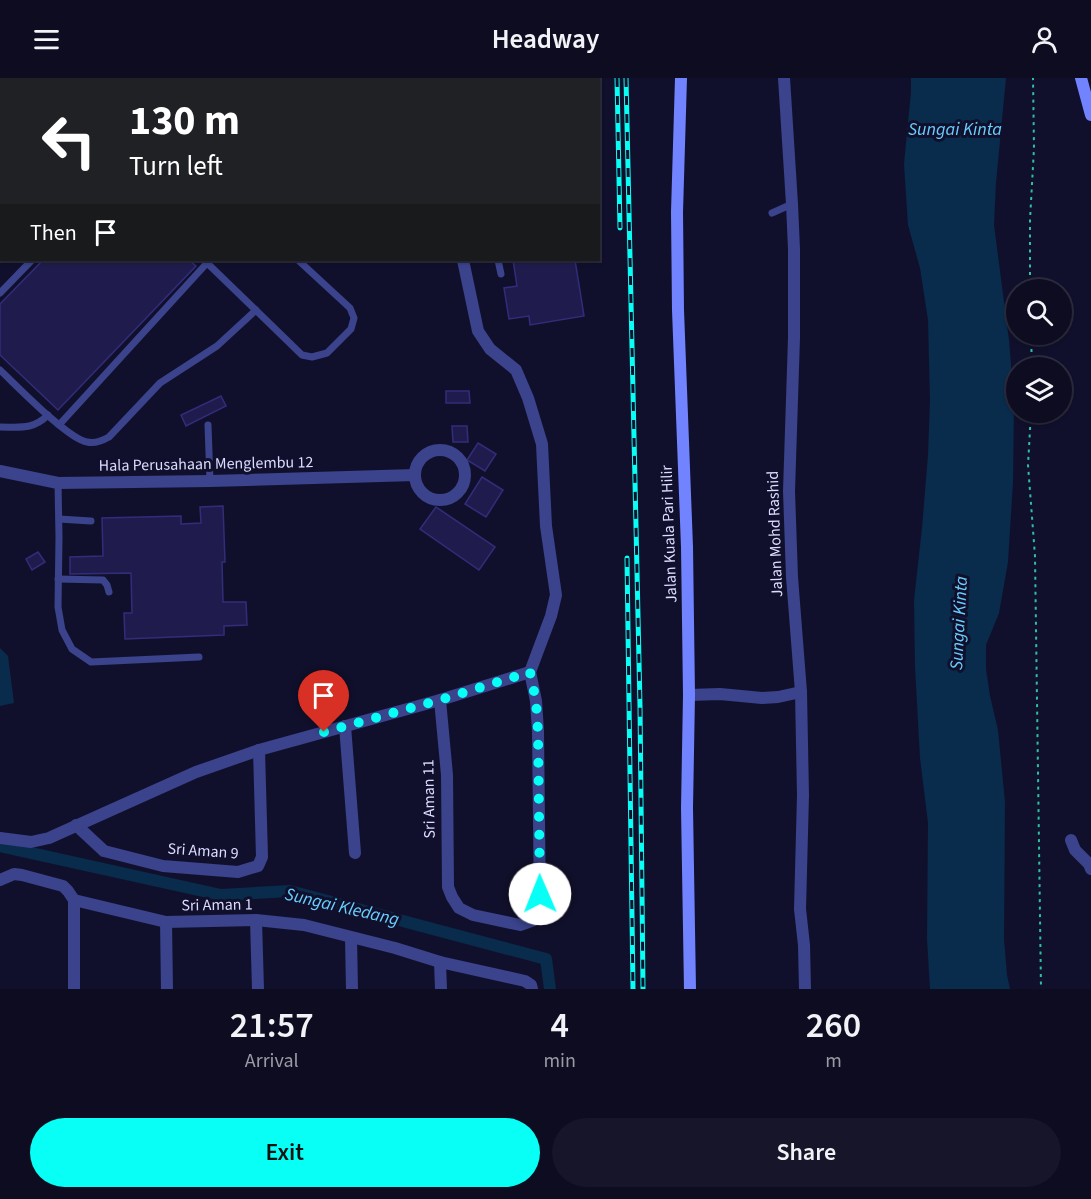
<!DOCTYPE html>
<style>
body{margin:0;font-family:"Source Sans 3",sans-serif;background:#16152a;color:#f1f3f6;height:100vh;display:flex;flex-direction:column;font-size:22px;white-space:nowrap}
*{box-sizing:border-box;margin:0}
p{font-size:20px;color:#9a9ba5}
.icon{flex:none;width:33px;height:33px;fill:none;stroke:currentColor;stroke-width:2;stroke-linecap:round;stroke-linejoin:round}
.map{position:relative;height:911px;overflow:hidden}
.sheet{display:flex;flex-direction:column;background:#0d0c21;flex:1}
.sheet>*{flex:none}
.hud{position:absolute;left:0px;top:0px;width:600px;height:183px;box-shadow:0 2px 4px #0004,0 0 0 2px #2d2c3f;background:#202124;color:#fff;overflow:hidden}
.tools{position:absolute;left:1006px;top:201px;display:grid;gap:12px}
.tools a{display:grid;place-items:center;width:66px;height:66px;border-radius:50%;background:#0d0c21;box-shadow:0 2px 4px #0004,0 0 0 2px #2d2c3f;font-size:30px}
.pin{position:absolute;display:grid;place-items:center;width:51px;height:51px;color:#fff;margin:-62px -26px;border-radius:50% 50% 50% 0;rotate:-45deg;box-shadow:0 0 6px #0007}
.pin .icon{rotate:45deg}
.me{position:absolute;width:66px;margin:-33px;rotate:359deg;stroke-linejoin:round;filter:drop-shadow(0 0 4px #0008)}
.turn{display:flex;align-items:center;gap:21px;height:126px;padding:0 30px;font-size:27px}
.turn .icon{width:78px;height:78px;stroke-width:2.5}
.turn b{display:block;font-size:42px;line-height:51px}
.then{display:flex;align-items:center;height:57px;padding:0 30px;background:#0003;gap:12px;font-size:22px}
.eta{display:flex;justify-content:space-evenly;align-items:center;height:102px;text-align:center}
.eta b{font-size:36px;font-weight:600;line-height:42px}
.primary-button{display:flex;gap:12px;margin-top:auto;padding:12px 30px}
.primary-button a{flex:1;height:69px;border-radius:36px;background:#07fff5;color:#111;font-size:24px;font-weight:600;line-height:69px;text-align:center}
.primary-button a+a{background:#16152a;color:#f1f3f6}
header{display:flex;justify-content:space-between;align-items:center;height:78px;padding:0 30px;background:#0d0c21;font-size:27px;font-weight:600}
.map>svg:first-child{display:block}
</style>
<header><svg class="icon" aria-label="menu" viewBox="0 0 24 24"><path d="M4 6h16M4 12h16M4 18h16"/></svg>Headway<svg class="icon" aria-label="person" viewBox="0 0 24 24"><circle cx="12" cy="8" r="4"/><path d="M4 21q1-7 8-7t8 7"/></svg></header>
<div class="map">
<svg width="1091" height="911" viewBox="0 0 1091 911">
<rect width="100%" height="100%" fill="#11102c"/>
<g fill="#092b4c">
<polygon points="911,0 1006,0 996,105 994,147 1009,262 1014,324 1013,404 1008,484 999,535 986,567 986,591 990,618 998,652 1005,724 1004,861 1007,897 1010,911 930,911 927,861 928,745 920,680 915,589 914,522 922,450 928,377 930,322 928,242 920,190 908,147 904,86 911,14"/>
<polygon points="0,570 8,578 14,625 0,628"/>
</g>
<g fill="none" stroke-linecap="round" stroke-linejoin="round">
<polyline stroke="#092b4c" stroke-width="12" points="0,768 221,817 290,813 546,881 550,911"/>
</g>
<g fill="#1f1c4d" stroke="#322d7a" stroke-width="1.5">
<polygon points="43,182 189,182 196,188 58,332 0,277 0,226"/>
<polygon points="513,182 575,182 584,238 530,247 529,238 509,241 504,210 517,208"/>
<polygon points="446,313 469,313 470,325 446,325"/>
<polygon points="221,318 226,328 186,348 181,337"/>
<polygon points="452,348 467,348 468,364 453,364"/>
<polygon points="478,365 496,376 485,393 467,382"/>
<polygon points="482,399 503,412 486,439 465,426"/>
<polygon points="223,428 225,484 222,484 223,524 246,524 247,547 224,548 224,557 125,561 124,535 132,535 131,495 70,496 70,479 103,478 102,440 181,438 181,446 201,445 200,429"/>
<polygon points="436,429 495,469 479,492 420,451"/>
<polygon points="38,474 45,484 32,492 26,481"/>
</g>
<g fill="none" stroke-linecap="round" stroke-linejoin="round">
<g stroke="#2dc1a3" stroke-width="2" stroke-dasharray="3 4.5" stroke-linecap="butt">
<polyline points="1030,212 1030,142 1034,70 1033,0"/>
<polyline points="1031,256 1032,290"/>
<polyline points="1031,334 1028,387 1035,478 1041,911"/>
</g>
<g stroke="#3a438c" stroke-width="7">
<polyline points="501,0 501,2"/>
<polyline points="574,0 574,2"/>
<polyline points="0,37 2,37"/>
<polyline points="772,135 792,126"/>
<polyline points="204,182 302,277 312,279 327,275 351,251 354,240 350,230 298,182"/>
<polyline points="498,182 501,196"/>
<polyline points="0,215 32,182"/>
<path d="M0,292c17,16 68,69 87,72 8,2 15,-1 22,-5l51,-54 57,-37 39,-36"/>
<polyline points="59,347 207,185"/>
<polyline points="208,347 210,403"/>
<path d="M0,349c20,0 33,3 48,-12"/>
<polyline points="58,405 59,459 58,529 62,552 72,571 91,584 199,579"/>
<polyline points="59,441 91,443"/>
<polyline points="58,501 103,502 107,507 109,514"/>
</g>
<g stroke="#3a438c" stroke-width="12">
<polyline points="425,0 426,2"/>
<polyline points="784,0 792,126 794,171 794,260 789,413 792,499 801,614 803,717 800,831 804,867 805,911"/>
<polyline points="463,182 478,253 490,271 516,292 528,320 542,366 546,448 556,517 551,538 530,594"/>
<circle cx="440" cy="397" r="25"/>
<polyline points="0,393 58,405 210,403 415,397"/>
<polyline points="689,617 720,616 762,620 778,619 801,614"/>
<polyline points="440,622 447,697 448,809 452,819 459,830 473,837 520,847 534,842 540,833 538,653 536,623 530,594"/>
<polyline points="345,648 355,775"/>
<polyline points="76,747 104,773 163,788 238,794 258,788 262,779 259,672"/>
<polyline points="0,760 31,764 49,760 196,694 259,672 440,622 530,594"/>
<polyline points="1071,762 1075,772 1089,786 1091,791"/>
<polyline points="0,802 14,796 22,797 63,808 68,813 74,822 74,911"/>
<polyline points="74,822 166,844 256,842 304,847 395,870 440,884 525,903 531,907 532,911"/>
<polyline points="256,842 258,911"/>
<polyline points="166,844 167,911"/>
<polyline points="351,860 352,911"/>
<polyline points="440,884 441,911"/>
</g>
<g stroke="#7283ff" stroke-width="12">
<polyline points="681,0 677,134 678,232 687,469 689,617 687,730 690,911"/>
<polyline points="1081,0 1091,37"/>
</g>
<g stroke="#07fff5" stroke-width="5">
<g id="rail">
<polyline points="617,0 620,150"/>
<polyline points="626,0 640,628 643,911"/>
<polyline points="627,480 633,911"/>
</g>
</g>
<use href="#rail" stroke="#11102c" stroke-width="3" stroke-dasharray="9" stroke-linecap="butt"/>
</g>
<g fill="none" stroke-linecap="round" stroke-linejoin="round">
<polyline stroke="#07fff5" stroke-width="10" stroke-dasharray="0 18" points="324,654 440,622 530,594 536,623 538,654 540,816"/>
</g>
<g text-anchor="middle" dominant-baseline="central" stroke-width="6" stroke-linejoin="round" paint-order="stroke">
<g font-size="16" fill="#dbdcff" stroke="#11102c">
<text transform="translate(206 386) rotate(-1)">Hala Perusahaan Menglembu 12</text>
<text transform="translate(669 456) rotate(-92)">Jalan Kuala Pari Hilir</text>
<text transform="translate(775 456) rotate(-92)">Jalan Mohd Rashid</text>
<text transform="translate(429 721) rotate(-91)">Sri Aman 11</text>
<text transform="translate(203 773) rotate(4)">Sri Aman 9</text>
<text transform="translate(217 827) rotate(-1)">Sri Aman 1</text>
</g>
<g font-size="18" font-style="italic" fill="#69cfff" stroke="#11102c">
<text x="955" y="51">Sungai Kinta</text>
<text transform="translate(959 545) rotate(-87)">Sungai Kinta</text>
<text transform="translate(342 829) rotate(13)">Sungai Kledang</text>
</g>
</g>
</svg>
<div class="tools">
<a><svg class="icon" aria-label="search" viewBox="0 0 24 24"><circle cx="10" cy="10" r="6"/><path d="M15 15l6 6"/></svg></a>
<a><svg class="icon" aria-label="layers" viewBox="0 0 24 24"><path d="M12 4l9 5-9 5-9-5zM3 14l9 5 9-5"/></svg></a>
</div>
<div class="pin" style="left:324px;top:654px;background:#d93025"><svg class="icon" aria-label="arrive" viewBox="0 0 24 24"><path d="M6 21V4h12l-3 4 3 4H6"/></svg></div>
<svg class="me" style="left:540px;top:816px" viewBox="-20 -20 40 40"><circle r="19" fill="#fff"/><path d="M0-13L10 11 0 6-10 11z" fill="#07fff5"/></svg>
<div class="hud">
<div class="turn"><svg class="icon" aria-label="left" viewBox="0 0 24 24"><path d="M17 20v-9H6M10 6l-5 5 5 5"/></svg><div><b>130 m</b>Turn left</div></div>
<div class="then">Then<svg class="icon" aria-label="arrive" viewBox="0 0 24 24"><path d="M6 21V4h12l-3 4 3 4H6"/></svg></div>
</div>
</div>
<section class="sheet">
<div class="eta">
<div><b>21:57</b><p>Arrival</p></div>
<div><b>4</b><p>min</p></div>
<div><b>260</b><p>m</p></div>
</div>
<div class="primary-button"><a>Exit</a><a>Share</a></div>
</section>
